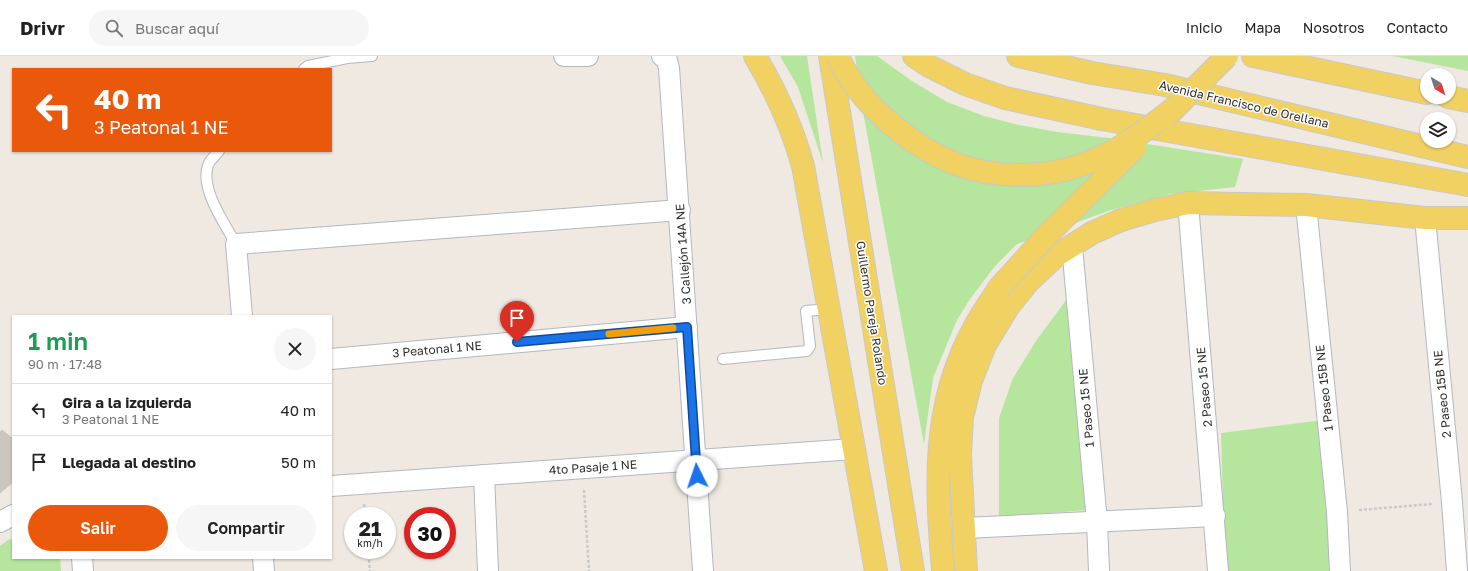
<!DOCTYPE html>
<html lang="es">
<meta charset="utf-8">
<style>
body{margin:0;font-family:"Golos Text",sans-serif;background:#f6f6f6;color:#222;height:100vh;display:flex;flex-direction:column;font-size:15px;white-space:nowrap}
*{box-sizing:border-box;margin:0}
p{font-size:13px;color:#767676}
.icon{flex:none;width:22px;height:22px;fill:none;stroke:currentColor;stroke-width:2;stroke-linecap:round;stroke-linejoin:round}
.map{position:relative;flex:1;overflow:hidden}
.side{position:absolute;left:12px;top:259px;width:320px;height:244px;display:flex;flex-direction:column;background:#fff;border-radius:0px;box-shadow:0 1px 3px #0004}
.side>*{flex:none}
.top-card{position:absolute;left:12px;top:12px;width:320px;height:84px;border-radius:0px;box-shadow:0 1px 3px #0004;background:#ea580c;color:#fff;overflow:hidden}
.needle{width:26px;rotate:142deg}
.fabs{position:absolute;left:1420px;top:12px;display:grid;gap:8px}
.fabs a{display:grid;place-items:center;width:36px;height:36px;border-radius:50%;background:#fff;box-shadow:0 1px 3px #0004;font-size:20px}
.speed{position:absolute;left:344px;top:451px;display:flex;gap:8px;font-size:20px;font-weight:700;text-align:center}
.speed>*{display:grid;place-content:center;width:52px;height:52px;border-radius:50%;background:#fff;box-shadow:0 1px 3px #0004;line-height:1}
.speed small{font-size:10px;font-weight:400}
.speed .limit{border:6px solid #d22;background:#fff;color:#111}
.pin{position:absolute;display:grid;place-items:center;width:34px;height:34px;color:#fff;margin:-41px -17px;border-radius:50% 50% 50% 0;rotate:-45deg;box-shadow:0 0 4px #0007}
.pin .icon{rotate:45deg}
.me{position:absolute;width:44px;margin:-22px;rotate:356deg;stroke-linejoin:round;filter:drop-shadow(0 0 3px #0008)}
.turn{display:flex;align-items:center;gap:14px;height:84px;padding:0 16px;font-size:18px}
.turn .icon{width:52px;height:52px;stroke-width:2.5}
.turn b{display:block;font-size:28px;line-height:34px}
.round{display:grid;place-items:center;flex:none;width:42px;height:42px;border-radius:21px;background:#f6f6f6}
.overview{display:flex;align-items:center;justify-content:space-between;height:68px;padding:0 16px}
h1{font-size:24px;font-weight:600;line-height:30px;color:#1e9e55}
.primary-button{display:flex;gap:8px;margin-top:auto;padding:8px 16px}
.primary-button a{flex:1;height:46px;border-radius:24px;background:#ea580c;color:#fff;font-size:16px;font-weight:600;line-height:46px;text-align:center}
.primary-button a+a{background:#f6f6f6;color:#222}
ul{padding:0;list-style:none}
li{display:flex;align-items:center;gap:12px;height:52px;padding:0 16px;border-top:1px solid #e0e0e0}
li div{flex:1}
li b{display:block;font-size:15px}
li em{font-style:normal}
header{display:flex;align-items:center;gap:24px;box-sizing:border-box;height:56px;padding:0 20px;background:#fff;border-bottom:1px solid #e0e0e0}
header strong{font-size:19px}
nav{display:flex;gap:22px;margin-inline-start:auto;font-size:14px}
.search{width:280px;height:36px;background:#f6f6f6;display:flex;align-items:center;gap:10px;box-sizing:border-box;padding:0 14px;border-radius:22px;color:#767676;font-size:15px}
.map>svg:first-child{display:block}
</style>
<header>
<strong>Drivr</strong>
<div class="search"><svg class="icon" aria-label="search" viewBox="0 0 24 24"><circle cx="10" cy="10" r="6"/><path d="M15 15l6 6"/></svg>Buscar aquí</div>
<nav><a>Inicio</a><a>Mapa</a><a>Nosotros</a><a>Contacto</a></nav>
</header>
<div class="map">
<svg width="1468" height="515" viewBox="0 0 1468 515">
<rect width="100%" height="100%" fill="#efe9e1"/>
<g fill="#b6e59e">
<polygon points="780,0 807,0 823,107 798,31"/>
<polygon points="855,0 877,0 912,25 947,46 984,60 1019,69 1057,76 1109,82 1243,103 1235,131 1170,138 1111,154 1017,188 995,210 970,243 957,264 933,322 924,388 864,61"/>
<polygon points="1393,0 1468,0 1468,15"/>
<polygon points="1072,236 1087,454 999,461 999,362 1013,322 1036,285"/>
<polygon points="1323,364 1335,515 1225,515 1221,377"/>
<polygon points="13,483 13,502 60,502 61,515 0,515 0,490 8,484"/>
</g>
<polygon fill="#cbc7bf" stroke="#cbc5ba" points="2,374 13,383 13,426 0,437 0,376"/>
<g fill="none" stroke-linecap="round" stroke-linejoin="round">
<g stroke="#b4b7c1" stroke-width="12">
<g id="service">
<polyline points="304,13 308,10 347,2 372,0"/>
<path d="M219,95c-3,4 -8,8 -10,12 -11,24 16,61 27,81"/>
<polyline points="723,303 807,295 810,290 806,255 829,253"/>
</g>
</g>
<g stroke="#b4b7c1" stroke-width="22">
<g id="minor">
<polyline points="564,0 588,0"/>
<polyline points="662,0 666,1 669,12 703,515"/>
<polyline points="1188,147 1218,515"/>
<polyline points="1306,149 1337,456 1340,515"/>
<polyline points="1425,162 1452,446 1457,515"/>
<polyline points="1072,190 1097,466 1099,515"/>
<polyline points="242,260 236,188 680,154"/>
<polyline points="331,303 687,271"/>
<polyline points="484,419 488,515"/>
<polyline points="331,430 854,393"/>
<polyline points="0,466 13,459"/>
<polyline points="964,472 1215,460"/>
<polyline points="82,502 83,515"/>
<polyline points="263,502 264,515"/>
</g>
</g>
<g stroke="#c9c9c9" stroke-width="24">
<g id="primary">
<path d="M755,0c21,35 37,71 48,110l73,405"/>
<polyline points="830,0 913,515"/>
<polyline points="914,0 929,10 965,28 1005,42 1102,63 1468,129"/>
<polyline points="1018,0 1092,17 1165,29 1468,101"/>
<polyline points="1253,0 1427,37"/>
<polyline points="1448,41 1468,45"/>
<path d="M943,515c-7,-86 -12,-166 32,-245 7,-13 16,-25 24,-38"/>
<polyline points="966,515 960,398 962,361 971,325 985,289 1008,251 1029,225 1057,199 1092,177 1121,164 1155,154 1188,147 1306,149 1425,162 1468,162"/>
</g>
</g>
<g stroke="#c9c9c9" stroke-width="2.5" stroke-dasharray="3 2" stroke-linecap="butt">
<polyline points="584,434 589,515"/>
<polyline points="364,448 365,460"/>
<polyline points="1359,454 1432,448"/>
<polyline points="368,494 370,515"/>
</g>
<use href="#service" stroke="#fff" stroke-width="10"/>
<use href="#minor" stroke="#fff" stroke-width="20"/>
<use href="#primary" stroke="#f2d163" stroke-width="22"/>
<g stroke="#c9c9c9" stroke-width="24" stroke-linecap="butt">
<g id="primary-bridge">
<path d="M838,0c20,47 73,91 121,109 36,13 83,13 119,1 38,-12 67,-35 97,-59"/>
<polyline points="1165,62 1227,0"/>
<polyline points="999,232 1047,179 1135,92"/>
</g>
</g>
<use href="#primary-bridge" stroke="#f2d163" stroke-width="22"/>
</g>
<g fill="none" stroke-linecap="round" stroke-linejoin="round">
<g stroke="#114b97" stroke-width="10">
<polyline id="route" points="517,286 687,271 697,420"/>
</g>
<use href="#route" stroke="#1a73e8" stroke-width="7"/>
<polyline stroke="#f59e0b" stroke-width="7" points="609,278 673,272"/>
</g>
<g text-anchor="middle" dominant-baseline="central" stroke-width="3" stroke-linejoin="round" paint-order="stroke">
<g font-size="12" fill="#2e2e2e" stroke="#fff">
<text transform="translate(1244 48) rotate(13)">Avenida Francisco de Orellana</text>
<text transform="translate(683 198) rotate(-94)">3 Callejón 14A NE</text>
<text transform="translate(872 257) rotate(81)">Guillermo Pareja Rolando</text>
<text transform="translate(437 293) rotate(-5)">3 Peatonal 1 NE</text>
<text transform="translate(1204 331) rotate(-95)">2 Paseo 15 NE</text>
<text transform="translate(1324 332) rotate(-96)">1 Paseo 15B NE</text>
<text transform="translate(1442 338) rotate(-96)">2 Paseo 15B NE</text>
<text transform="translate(1086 352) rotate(-95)">1 Paseo 15 NE</text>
<text transform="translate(593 411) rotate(-4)">4to Pasaje 1 NE</text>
</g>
</g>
</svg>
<div class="fabs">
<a><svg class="needle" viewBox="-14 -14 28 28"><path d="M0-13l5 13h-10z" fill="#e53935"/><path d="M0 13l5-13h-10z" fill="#767676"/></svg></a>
<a><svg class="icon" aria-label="layers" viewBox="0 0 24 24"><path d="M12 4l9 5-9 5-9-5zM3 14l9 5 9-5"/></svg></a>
</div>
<div class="speed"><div>21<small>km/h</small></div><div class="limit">30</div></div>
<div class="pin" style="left:517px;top:286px;background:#d93025"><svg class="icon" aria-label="arrive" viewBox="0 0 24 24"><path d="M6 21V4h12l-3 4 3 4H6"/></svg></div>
<svg class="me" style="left:697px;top:420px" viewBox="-20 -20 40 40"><circle r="19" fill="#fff"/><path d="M0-13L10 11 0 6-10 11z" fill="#1a73e8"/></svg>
<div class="top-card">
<div class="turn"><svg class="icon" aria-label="left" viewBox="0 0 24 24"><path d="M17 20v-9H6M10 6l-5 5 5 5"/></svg><div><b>40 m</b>3 Peatonal 1 NE</div></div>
</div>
<section class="side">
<div class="overview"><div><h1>1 min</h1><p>90 m · 17:48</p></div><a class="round"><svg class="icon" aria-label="close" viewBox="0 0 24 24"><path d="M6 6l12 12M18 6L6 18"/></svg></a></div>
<ul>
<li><svg class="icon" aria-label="left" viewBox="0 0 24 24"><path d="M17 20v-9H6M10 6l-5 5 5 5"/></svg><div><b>Gira a la izquierda</b><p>3 Peatonal 1 NE</p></div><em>40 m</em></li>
<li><svg class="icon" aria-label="arrive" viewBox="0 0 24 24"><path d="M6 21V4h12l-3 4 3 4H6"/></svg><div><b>Llegada al destino</b></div><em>50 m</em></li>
</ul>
<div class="primary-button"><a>Salir</a><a>Compartir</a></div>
</section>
</div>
